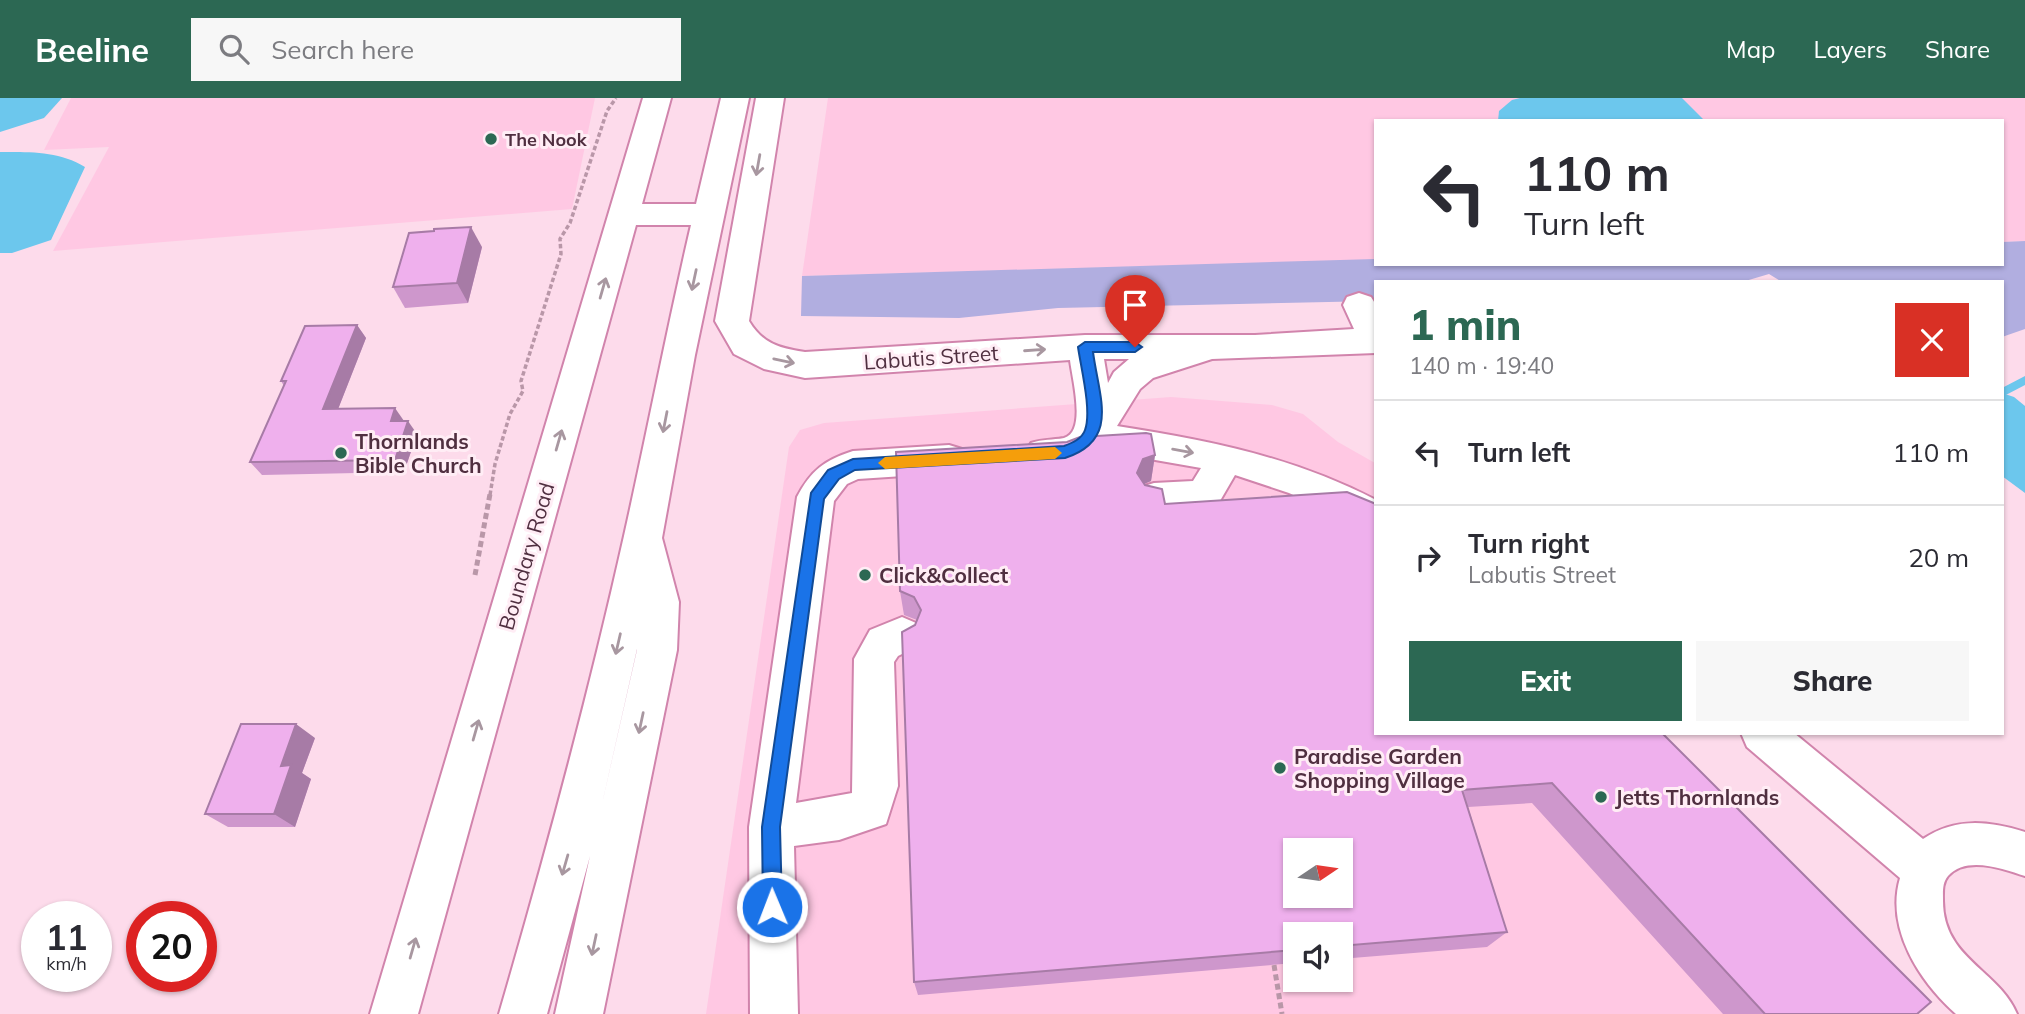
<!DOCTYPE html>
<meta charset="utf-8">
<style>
body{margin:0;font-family:Mulish,sans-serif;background:#f7f7f7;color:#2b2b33;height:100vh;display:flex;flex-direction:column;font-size:26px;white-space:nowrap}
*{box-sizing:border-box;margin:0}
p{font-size:23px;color:#7c7c81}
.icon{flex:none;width:38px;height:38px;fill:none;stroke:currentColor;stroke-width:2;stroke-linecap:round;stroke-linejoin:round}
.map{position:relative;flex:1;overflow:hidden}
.details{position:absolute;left:1374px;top:182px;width:630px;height:455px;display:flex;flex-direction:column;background:#fff;border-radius:0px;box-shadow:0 2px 5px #0004}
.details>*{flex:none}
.hud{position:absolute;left:1374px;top:21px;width:630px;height:147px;border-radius:0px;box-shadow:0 2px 5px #0004;background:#fff;color:#2b2b33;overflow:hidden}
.needle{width:46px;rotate:77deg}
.fabs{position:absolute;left:1283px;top:740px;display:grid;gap:14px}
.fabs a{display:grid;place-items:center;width:70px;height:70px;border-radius:0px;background:#fff;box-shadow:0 2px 5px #0004;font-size:35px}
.speed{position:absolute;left:21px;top:803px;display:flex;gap:14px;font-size:35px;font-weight:700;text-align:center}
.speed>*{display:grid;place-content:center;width:91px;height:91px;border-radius:50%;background:#fff;box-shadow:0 2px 5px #0004;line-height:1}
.speed small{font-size:18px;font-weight:400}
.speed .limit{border:10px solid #d22;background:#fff;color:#111}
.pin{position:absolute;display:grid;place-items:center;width:60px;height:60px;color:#fff;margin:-72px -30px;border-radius:50% 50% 50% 0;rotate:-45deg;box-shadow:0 0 7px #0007}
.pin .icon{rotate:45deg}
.me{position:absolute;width:77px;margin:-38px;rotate:359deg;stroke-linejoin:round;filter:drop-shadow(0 0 5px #0008)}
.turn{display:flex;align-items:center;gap:24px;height:147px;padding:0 35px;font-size:32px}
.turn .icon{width:91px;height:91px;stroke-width:2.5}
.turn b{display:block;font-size:49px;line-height:60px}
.round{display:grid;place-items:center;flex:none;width:74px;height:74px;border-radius:0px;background:#f7f7f7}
.overview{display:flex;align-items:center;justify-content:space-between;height:119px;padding:0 35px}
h1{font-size:42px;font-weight:800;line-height:52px;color:#2c6853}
.primary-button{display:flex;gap:14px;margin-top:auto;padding:14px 35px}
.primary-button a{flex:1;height:80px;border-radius:0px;background:#2c6853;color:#fff;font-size:28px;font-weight:800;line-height:80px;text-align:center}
.primary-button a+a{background:#f7f7f7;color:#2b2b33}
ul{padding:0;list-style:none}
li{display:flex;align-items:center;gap:21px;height:105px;padding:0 35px;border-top:2px solid #e1e1e2}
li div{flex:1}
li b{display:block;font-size:26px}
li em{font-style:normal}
header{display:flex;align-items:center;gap:42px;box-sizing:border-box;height:98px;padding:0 35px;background:#2c6853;color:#fff}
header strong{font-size:33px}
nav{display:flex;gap:38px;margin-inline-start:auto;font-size:24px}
.search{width:490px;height:63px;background:#f7f7f7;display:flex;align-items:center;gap:18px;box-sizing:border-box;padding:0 24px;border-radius:0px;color:#7c7c81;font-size:26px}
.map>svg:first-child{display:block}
</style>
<header>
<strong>Beeline</strong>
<div class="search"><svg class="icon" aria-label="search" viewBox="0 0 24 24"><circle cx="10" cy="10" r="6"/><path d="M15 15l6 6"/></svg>Search here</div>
<nav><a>Map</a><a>Layers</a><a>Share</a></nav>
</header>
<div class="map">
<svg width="2025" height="916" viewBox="0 0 2025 916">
<rect width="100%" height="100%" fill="#fddbeb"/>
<g fill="#ffc8e3" fill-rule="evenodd">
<polygon points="71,0 595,0 572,111 53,153 109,49 44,52"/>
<polygon points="828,0 2025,0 2025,143 2002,144 2002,23 1376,23 1375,162 802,178"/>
<path d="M1171,299l101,8 31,9 35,28 37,21 1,270h255l265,281h-1190l83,-567 11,-17 24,-7zM1295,752h45v46h-45zM1295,836h45v46h-45z"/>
</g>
<polygon fill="#b1aee0" points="2025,143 2025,231 2002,239 2002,184 1782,184 1769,176 1742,184 1376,184 1375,203 1058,210 959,220 801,218 802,178 1375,161 1376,166 2002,166 2002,144"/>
<g fill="#6cc7ed">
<polygon points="0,0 62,0 44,20 0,34"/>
<polygon points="1520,0 1682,0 1705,23 1498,23 1499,13 1512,2"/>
<path d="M0,54c30,0 59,-1 85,15l-34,73 -39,13h-12z"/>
<polygon points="2002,295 2014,299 2025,308 2025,395 2002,378"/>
</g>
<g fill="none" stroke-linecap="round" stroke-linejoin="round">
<polygon fill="#6cc7ed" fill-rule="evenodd" points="2025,278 2025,287 2002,299 2002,290"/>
<g stroke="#d184ac" stroke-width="4">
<g id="minor">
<path d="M756,0h28l-35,223c14,23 30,27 56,31l280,-17h170l99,-6 -11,-24 4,-8 12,-4 12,4 5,8v48l-164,6 -59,19 -13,11 -23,37c91,14 176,31 259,74v33l-87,-40 -54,-18 -18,31c-22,7 -54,10 -76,3l-6,-11 6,-11 13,-4 39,-2 8,-13 -103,-18c-14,18 -47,20 -67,13l-5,-10 5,-10c11,-4 22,-3 33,-5 23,-6 8,-60 6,-78l-265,18 -41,-9 -30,-15 -19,-33zM1104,261h25l-15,13 -6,11z"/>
<path d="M949,347l13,4 5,10 -5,10 -13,4 -91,6 -11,5 -13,17 -38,302 56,-10 2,-134 16,-29 32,-13 14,6 6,12 -6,12 -18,9 -4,6 4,124 -12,38 -47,16 -45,6 4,168h-48l-1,-187 48,-330c14,-27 28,-37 56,-46z"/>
<path d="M1741,635h53l129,106c33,-22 66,-18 102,-7v44c-21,-7 -59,-21 -77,0 -6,7 -5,16 -5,25 0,58 56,69 74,113h-61c-36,-32 -71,-85 -56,-136l-153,-131z"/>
</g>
</g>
<g stroke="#d184ac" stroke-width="4">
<path id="highway" d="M643,0h28l-29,106h54l25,-106h28l-54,257 -33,183 17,64 -2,48 -74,364h-48l35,-158 -43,158h-48c46,-158 89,-317 125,-478 23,-103 43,-208 67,-311h-55l-218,789h-48zM637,551v1l-38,167z"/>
</g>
<polyline stroke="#b997a8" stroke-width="3.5" stroke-dasharray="4.5 2.5" stroke-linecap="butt" points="490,397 495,366 510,316 523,293 521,283 561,156 560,141 570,125 607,13 616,0"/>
<g stroke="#b997a8" stroke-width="5" stroke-dasharray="6 3.5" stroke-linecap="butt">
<polyline points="475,477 490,396"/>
<polyline points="1274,867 1282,916"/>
</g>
<use href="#minor" fill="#fff" fill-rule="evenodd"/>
<use href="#highway" fill="#fff" fill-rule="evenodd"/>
</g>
<g fill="#ce97cc">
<polygon points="482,149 468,205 405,210 393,189"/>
<polygon points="357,227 366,240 338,311 404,323 417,336 404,374 262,377 250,364 284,288 281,283"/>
<polygon points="1155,357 1151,383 1144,386 1165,406 1376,635 1662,635 1917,916 1723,916 1532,705 1468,709 1507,834 1487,849 1340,861 1340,836 1295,836 1295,865 918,897 914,884 915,527 917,522 904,517 900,493"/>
<polygon points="315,640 302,675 311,681 295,729 228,729 205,716"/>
</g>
<g fill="#a77ba6">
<polygon points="471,129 482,149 468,205 457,185"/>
<polygon points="357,227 366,240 333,324 323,311"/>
<polygon points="395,310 404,323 391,323"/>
<polygon points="408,323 417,336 404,374 395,362"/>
<polygon points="1155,357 1151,383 1139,388 1137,375 1143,361"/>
<polygon points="296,626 315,640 302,675 311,681 295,729 274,716 281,668"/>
</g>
<g fill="#efb0ed" stroke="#a77ba6" stroke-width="2" fill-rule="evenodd">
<polygon points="471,129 457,185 393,189 409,135 434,133 434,131"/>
<polygon points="357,227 323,311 395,310 391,323 408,323 395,362 250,364 286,283 281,283 305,228"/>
<path d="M1146,335l5,1 4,21 -12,4 -6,14 8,12 17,4 3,15 182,-12 29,12v229h286l269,269 -14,12h-152l-213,-231 -90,7 45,142 -167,14v-12h-45v16l-381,32 -12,-350 13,-7 6,-15 -7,-13 -14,-6 -4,-139 171,-10 13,-5zM1295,752h45v46h-45z"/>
<polygon points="241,626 296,626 281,668 291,667 274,716 205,716"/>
</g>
<defs><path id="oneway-shaft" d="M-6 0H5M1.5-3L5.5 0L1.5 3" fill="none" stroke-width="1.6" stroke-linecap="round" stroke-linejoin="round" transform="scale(1.75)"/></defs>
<g stroke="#a897a0">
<use href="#oneway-shaft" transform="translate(758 67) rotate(100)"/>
<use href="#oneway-shaft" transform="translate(694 182) rotate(102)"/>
<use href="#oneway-shaft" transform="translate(603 190) rotate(-74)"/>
<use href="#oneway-shaft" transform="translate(1035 252) rotate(-4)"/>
<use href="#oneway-shaft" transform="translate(784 263) rotate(12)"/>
<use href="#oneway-shaft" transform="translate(665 324) rotate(101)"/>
<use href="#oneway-shaft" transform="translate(559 342) rotate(-74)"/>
<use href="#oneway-shaft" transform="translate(1183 353) rotate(10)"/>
<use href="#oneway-shaft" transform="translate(618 546) rotate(103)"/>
<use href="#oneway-shaft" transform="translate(641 625) rotate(102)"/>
<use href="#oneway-shaft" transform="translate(476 632) rotate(-74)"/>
<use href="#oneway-shaft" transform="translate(565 767) rotate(106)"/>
<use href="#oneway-shaft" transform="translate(594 847) rotate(102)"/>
<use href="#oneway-shaft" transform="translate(413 850) rotate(-74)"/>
</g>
<path fill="#1a73e8" stroke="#114b97" stroke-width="2" d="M1085,244h50l7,5 -7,5h-42c6,46 27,88 -28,106l-210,12 -16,9 -15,20 -44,328 2,80 -3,7 -7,3 -6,-3 -3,-7 -1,-80 49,-334 17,-23 25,-11 211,-13c8,-3 18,-7 21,-16 7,-19 -4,-62 -7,-83z"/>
<polygon fill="#f59e0b" points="1055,349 1062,355 1055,361 885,371 878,365 885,359"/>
<g fill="#2c6853" stroke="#ffedf5" stroke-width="2.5">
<circle cx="491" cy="41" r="7"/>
<circle cx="341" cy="355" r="7"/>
<circle cx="865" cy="477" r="7"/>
<circle cx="1280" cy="670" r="7"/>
<circle cx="1601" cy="699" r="7"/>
</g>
<g text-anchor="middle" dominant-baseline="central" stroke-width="6" stroke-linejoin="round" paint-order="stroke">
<g font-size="18" font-weight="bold" fill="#502f40" stroke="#ffedf5" text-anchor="start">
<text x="505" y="41">The Nook</text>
</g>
<g font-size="21" fill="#502f40" stroke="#ffedf5">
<text transform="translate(931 259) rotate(-4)">Labutis Street</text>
<text transform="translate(526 458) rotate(-74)">Boundary Road</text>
</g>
<g font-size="21" font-weight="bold" fill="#502f40" stroke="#ffedf5" text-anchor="start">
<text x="355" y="343">Thornlands<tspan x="355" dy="24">Bible Church</tspan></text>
<text x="879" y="477">Click&amp;Collect</text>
<text x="1294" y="658">Paradise Garden<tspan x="1294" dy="24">Shopping Village</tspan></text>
<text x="1615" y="699">Jetts Thornlands</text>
</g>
</g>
</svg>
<div class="fabs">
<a><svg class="needle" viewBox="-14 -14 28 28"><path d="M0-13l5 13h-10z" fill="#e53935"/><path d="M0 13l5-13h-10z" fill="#7c7c81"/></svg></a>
<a><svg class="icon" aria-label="sound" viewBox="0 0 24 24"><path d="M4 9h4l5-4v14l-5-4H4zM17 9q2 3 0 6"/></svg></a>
</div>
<div class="speed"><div>11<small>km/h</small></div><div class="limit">20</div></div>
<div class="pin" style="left:1135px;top:249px;background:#d93025"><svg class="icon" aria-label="arrive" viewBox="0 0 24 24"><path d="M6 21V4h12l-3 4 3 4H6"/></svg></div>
<svg class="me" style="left:772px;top:809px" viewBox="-20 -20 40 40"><circle r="17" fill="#1a73e8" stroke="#fff" stroke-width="3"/><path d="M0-11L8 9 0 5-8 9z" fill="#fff"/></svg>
<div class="hud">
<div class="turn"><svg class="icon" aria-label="left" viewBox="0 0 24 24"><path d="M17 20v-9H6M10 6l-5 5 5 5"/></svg><div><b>110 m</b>Turn left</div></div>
</div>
<section class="details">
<div class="overview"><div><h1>1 min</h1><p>140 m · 19:40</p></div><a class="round" style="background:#d93025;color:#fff"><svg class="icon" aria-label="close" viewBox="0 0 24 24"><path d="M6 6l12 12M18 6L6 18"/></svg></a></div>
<ul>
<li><svg class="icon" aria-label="left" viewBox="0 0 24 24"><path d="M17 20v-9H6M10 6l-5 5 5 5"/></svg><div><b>Turn left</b></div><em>110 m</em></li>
<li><svg class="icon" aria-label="right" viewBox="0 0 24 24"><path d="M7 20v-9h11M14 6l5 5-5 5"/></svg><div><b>Turn right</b><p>Labutis Street</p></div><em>20 m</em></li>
</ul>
<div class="primary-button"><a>Exit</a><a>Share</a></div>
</section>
</div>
